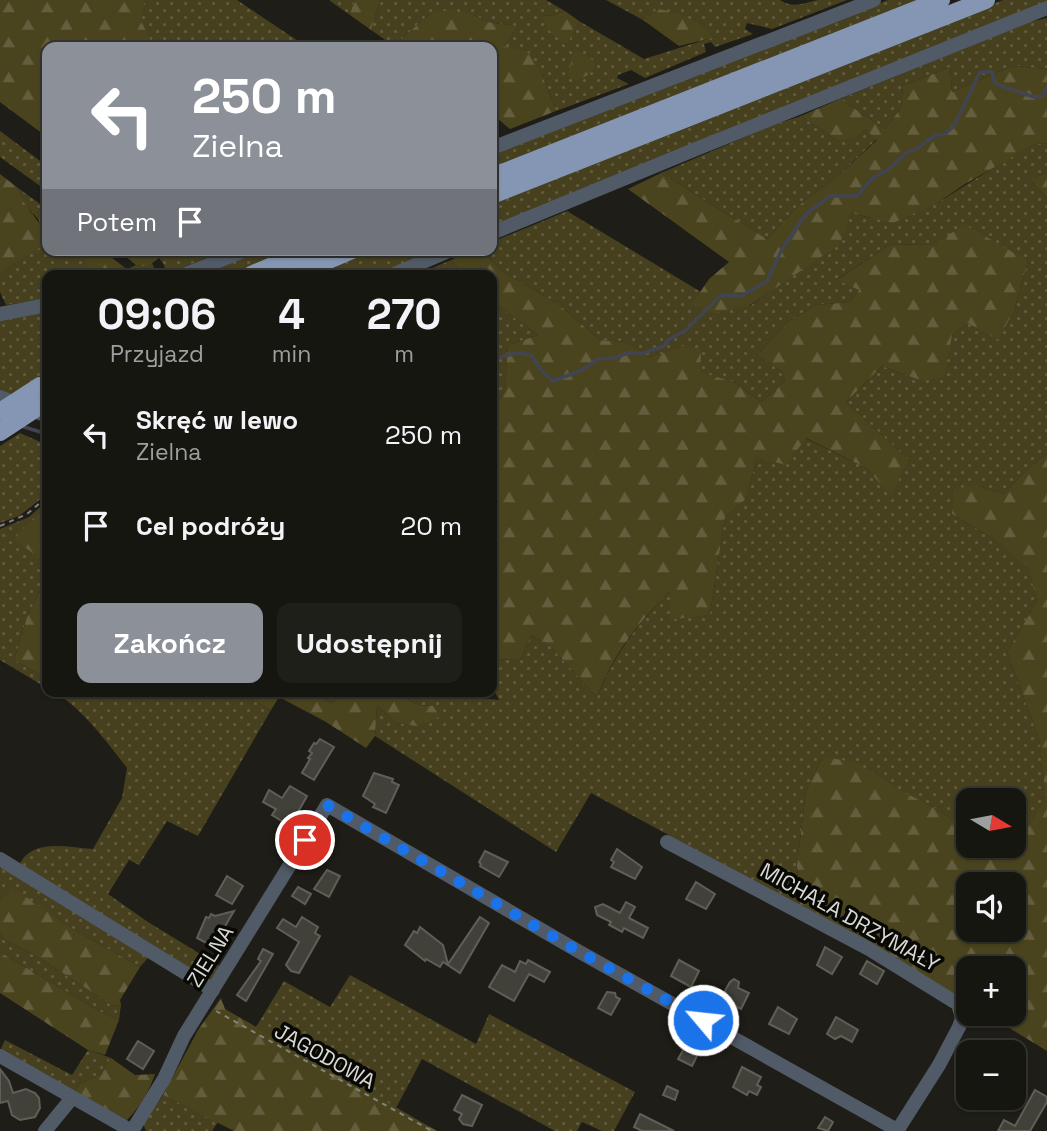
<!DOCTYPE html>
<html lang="pl">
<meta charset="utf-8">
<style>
body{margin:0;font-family:"Space Grotesk",sans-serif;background:#1f1f1a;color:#f1f3f6;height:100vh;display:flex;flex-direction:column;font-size:26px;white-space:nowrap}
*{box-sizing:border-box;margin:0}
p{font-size:23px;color:#9e9f9f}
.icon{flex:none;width:38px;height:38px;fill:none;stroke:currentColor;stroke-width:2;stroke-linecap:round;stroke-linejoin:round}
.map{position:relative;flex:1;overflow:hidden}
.details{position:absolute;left:42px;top:270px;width:455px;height:427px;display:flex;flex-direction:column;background:#161611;border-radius:14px;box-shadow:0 2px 5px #0004,0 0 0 2px #353531}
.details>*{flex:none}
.top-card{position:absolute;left:42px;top:42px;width:455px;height:214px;border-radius:14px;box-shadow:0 2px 5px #0004,0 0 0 2px #353531;background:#8c9099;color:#fff;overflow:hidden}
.needle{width:46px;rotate:100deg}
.tools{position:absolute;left:956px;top:788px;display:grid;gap:14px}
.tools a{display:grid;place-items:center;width:70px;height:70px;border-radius:14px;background:#161611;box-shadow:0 2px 5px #0004,0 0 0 2px #353531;font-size:35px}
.pin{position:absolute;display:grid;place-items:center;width:60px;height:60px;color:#fff;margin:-30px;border:4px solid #fff;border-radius:50%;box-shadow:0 2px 7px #0007}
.me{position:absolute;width:77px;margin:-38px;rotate:298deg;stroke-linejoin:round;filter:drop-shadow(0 0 5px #0008)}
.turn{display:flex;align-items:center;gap:24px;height:147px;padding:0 35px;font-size:32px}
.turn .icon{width:91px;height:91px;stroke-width:2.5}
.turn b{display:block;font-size:49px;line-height:60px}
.then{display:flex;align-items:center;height:66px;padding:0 35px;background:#0003;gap:14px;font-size:26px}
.eta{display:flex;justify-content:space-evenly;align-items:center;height:119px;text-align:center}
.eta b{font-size:42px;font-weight:700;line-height:49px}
.primary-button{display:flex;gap:14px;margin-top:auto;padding:14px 35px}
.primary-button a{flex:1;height:80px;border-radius:14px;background:#8c9099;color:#fff;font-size:28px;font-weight:700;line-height:80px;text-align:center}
.primary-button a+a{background:#1f1f1a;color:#f1f3f6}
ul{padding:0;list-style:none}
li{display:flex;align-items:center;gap:21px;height:91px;padding:0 35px}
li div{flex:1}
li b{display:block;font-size:26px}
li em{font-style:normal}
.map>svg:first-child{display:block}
</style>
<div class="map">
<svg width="1047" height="1131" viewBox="0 0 1047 1131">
<defs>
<pattern id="grass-dots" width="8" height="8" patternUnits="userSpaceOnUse" patternTransform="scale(1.75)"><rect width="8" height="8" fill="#46401e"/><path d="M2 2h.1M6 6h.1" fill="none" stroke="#605b3e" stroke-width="1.8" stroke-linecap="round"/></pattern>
<pattern id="forest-firs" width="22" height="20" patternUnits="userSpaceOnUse" patternTransform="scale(1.75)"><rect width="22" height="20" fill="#4a441e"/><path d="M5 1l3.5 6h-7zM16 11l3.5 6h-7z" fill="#645e3e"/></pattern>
</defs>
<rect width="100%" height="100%" fill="#1e1d17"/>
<g fill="url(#grass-dots)">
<polygon points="145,0 237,0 307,47 154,47 139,19"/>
<polygon points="330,0 354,0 350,15 330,1"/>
<path d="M380,0h166l19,11 -8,4 -16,1 25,29 13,-24 65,38 67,-21 -53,-29 -15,11 -37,-20h174c14,9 23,3 38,0 9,0 20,0 29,0l-75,29 -25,-6 -2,6 8,5 -38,13 -4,-5 -7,2 2,8 -61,26 -14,-8 -13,5 -1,3 12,6 -73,27 -14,-36 -39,-29 12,-20 -27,-4 -14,-7 -45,-1 -35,32 -23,-16z"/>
<polygon points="888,0 923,0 492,169 492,153"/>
<polygon points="1003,0 1047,0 1047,2 492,229 492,202"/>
<polygon points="1047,18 1047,69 1012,66 952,92 950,67 903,86 901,108 885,129 840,99 1029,22"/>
<polygon points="801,116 838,141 865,129 877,139 838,176 799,205 767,239 661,173 773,125"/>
<polygon points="0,131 47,166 47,191 0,157"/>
<path d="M1047,143v30l-18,6 18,19v256l-15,11 -29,29 -28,-9 -23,29 40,24 36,28 9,35 -30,51 32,87 8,59 -24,37 -10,2v-37h-45v30l-38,-25 -107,-48 -17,33 -9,75 3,41 -209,-113 -35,59 -181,-116 2,-31 19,18 19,3 18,-20 -15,-1 -24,-14h75l12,7 18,2 -7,-14v-27l28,1 11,-25 18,10 48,52c19,-46 40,-72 74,-107l39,24 15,-97 21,-18 11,-42 48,-19 61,30 25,26 18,-34 -63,-58 36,-36 40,15 30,-46 16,-12 46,-13 14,-49 -92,-17 -47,1 -51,34 21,11 -9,12 -34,3 -28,17 -31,33 24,16 4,10 -24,21 -27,-20 -35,-10 -16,-26 -33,13 -24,-17 -26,-2 -42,-36 -56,-33 -21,-21h11v-8l75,-31 134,81 -8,12 57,2 37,-27 63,-66 21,5 66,-15 64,-40 34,-19z"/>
<polygon points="18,188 47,209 47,250 84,250 85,257 104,272 124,267 127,269 136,265 147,267 152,263 157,275 47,275 47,299 6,305 0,292 0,273 45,244 41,241 39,220 21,201"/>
<polygon points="178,250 226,250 166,274 164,265 159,258 163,251 170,256"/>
<polygon points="250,250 292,250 236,275 196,275"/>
<polygon points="371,250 441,250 385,275 311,275"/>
<polygon points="451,260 465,275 416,275"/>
<polygon points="492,301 538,335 508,345 505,391 492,411"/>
<polygon points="47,312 47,372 8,396 0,393 0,319"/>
<polygon points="20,433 47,445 47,494 19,516 0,523 0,446"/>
<polygon points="47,501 47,506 32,519 15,539 47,564 47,577 27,617 14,660 47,678 47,688 0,660 0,529 29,517"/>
<path d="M53,691h26l26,7 33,-7h109l-2,5 26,14 -73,126 -31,-15 -28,44 -10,-5 -21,34 40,28 72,44 -16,25 -51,-39 -13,15 -67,-38 -60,-40 -13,11v-32h18c11,-31 49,-21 75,-19l29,-51 5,-30c-21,-27 -44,-59 -74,-77z"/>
<polygon points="308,691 349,691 331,703"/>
<polygon points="0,934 4,939 38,957 113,1006 121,1005 119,1020 99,1011 0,952"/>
<polygon points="350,975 476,1044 489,1014 635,1092 614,1131 602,1131 582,1122 577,1131 555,1131 422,1059 396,1108 256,1027 284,981 330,1007"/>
<polygon points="5,1040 72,1075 88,1050 111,1058 100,1074 81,1083 73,1092 0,1051"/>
<polygon points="163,1095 218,1122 212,1131 146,1131 143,1123"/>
</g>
<g fill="url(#forest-firs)" fill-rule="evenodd">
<polygon points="0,0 145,0 140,19 154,47 47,47 47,137 0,102"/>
<polygon points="354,0 380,0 371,30 350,15"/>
<path d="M658,9c19,3 45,12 54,29l-33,8 -36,-26z"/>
<polygon points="449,10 474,15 488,22 516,26 503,46 529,53 542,75 556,111 510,129 492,114 492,47 394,46 429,14"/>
<polygon points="565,11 579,21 567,45 551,33 541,16 556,15"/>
<polygon points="574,49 596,62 590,74 576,81 568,76"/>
<polygon points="1012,66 1047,69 1047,143 1035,144 965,184 937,203 893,223 850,213 840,244 749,306 715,313 692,304 709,279 729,262 628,189 661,173 767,239 799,205 838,176 877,140 865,129 854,138 838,141 801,116 840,99 885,129 901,108 903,86 950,67 952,92"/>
<polygon points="1047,173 1047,198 1029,179"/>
<path d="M0,174l18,14c4,18 19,28 27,45l-4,8 5,3 -46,29z"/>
<path d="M964,224l64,37 -14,49 -16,30 -30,-17 -16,12 -8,42 -22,4 -40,-15 -36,36 63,58 -18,35 -25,-27 -60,-30 -20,27 -29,-8 -11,42 -21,18 -15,97 -40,6v-29c-34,35 -55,60 -73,106l-48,-52 -18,-10 -11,25 -28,-1v-248l13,-20 3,-46 30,-10 -46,-34v-26h-27l-14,-15 22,-10h8l21,21 56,33 42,36 26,2 24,16 33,-12 18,4 -1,22 34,10 27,20 24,-21 -4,-10 -24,-16 31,-33 28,-17 34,-3 9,-12 -22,-10 52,-35 47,-1z"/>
<polygon points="84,250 102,250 124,267 104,272 89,268"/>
<polygon points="118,250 145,250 150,255 154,250 163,251 159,258 147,267 136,265"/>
<path d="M1047,454v597l-62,-38h28v-45h-45v35l-100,-61 -68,-36 -3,-41 9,-75 17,-33 32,5 50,31 25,12 38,25v15h45v-8l10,-2 23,-37 -7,-59 -32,-87 30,-51 -9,-34 -36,-29 -40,-24 3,-25 20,-4 28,9 29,-29zM968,884h45v45h-45z"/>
<polygon points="47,506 47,564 14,539 32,519"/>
<polygon points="47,577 47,678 14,660 27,617"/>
<polygon points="79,691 138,691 105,698"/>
<polygon points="247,691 308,691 331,703 349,691 394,691 418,705 433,706 440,717 415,726 396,723 377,705 375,736 366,748 326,722 279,697 271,710 245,696"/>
<polygon points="13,888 73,929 140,967 120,1000 121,1005 113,1006 38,957 4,939 0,934 0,900"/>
<polygon points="0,952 99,1011 119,1020 105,1055 88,1050 0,993"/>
<polygon points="221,998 225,1009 437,1131 234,1131 163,1095 198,1030"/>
<path d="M111,1058l24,17 20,-1c-6,18 -15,33 -28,46l-54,-28 8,-9 19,-9z"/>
</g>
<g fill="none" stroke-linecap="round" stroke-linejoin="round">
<g stroke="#414452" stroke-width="3.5">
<polyline points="492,359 517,353 531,355 542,371 553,381 582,370 598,359 615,358 628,353 644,353 664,346 668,340 686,330 721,295 741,296 767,281 782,249 806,214 830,196 857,196 873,178 889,169 906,153 918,148 934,136 945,134 954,126 980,72 992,72 994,81 998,85 1034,97 1043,96 1047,87"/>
<polyline points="21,426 47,434"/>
</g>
</g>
<g fill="#424139" stroke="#605f57" stroke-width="2">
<polygon points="320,739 334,747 314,780 302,773 310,759 308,758 312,753 309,751 314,743 316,744"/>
<polygon points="374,773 393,779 392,782 399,785 386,813 373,807 375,804 363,796"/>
<polygon points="290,786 307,796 290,826 272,815 276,809 263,802 269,790 282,798"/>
<polygon points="617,849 642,867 635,879 611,867 614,862 611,860"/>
<polygon points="485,851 508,862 499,877 480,866 481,864 479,862"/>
<polygon points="327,870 340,876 329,897 314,889"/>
<polygon points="227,876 243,886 232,904 216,895"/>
<polygon points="696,882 715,894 706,909 686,899"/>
<polygon points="298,887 311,894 305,904 292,896"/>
<polygon points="626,902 635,907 629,918 648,928 643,938 624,928 622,932 609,925 611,922 597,915 595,907 603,904 620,913"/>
<polygon points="234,911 218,938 215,936 210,945 197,938 206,917 209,918 211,914 215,916"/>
<polygon points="302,917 318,927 315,933 320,936 299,973 291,971 286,965 299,942 277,928 283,919 296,927"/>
<polygon points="480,917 489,923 460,973 443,962 440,967 426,959 425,961 405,945 414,931 417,933 420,927 443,945 448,964"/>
<polygon points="825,947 842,957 832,974 817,965"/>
<polygon points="263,949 273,954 246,1001 237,995 261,961 258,959"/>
<polygon points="528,960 550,972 544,982 529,974 514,1001 489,987 502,965 515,972 520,961 526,964"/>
<polygon points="679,960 699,971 691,987 671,976"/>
<polygon points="867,961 884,971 877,984 860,974"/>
<polygon points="734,979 739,982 738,988 749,993 741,1009 721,998 730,982"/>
<polygon points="607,992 615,993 616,997 620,999 611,1015 598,1008"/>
<polygon points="778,1007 797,1019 789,1034 769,1024"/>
<polygon points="836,1017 858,1030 852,1042 841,1036 835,1039 827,1034"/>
<polygon points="138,1041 154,1051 143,1069 127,1059"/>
<polygon points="686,1045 699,1052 692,1066 678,1059"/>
<polygon points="742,1067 761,1077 757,1085 761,1087 757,1095 749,1091 747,1095 733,1087"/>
<polygon points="0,1069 9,1081 13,1093 26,1089 35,1093 39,1098 40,1108 35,1117 20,1120 12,1115 8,1101 0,1103"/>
<polygon points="667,1086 678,1091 675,1100 663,1095"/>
<polygon points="1035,1090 1047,1097 1047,1102 1030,1131 998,1131 1004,1120 1015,1126"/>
<polygon points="462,1095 482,1105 472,1126 463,1124 459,1119 462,1114 454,1110"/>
<polygon points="640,1114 674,1131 642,1131 634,1127"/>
<polygon points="825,1117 833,1122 828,1131 818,1128"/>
</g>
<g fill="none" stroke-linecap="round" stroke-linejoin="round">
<g stroke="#83827d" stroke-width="2" stroke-dasharray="5 5" stroke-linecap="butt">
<polyline points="0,526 27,514 47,497"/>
<polyline points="216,1011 432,1131"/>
</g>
<g stroke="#515a67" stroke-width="14">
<polyline points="492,148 874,0"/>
<polyline points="492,233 701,147 1047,8"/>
<polyline points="183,275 246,250"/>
<polyline points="392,275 451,250"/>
<polyline points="0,314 47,305"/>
<polyline points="0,397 47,416"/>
<polyline points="667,842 869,949 958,1004 962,1018 959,1027 939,1065 897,1131"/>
<polyline points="0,859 213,990"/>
<polyline points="0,1056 132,1131"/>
<polyline points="45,1131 72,1098"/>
<polyline points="132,1131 164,1079 184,1036 327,805 578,951 899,1131"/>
</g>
<g stroke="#8496b3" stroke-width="18">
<polyline points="492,177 941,0"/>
<polyline points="492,195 986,0"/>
<polyline points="251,275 310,250"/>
<polyline points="293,275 352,250"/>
</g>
<g stroke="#8496b3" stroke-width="18">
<polyline points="0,412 40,386"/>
<polyline points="0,432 47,401"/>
</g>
</g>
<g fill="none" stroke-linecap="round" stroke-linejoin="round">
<polyline stroke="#1a73e8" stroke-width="12" stroke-dasharray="0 21.6" points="305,840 327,805 578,951 703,1020"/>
</g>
<g text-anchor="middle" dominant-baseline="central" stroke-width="7" stroke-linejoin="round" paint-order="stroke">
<g font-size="21" fill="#d9d8d4" stroke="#080805">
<text transform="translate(850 917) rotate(29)">MICHAŁA DRZYMAŁY</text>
<text transform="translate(210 956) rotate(-58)">ZIELNA</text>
<text transform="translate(325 1056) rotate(29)">JAGODOWA</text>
</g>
</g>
</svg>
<div class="tools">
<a><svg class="needle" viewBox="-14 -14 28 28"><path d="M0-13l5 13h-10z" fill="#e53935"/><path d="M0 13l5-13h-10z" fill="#9e9f9f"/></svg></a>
<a><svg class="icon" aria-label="sound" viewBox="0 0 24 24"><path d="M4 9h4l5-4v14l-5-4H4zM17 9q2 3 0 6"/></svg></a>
<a>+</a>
<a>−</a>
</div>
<div class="pin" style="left:305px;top:840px;background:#d93025"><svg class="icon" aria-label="arrive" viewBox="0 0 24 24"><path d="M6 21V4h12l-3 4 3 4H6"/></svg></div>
<svg class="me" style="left:703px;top:1020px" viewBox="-20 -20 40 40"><circle r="17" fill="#1a73e8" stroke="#fff" stroke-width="3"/><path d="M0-11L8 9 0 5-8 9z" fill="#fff"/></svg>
<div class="top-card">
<div class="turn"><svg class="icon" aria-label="left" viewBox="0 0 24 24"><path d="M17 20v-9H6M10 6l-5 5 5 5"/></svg><div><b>250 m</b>Zielna</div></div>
<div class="then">Potem<svg class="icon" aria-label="arrive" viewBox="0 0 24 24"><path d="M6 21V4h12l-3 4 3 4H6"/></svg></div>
</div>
<section class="details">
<div class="eta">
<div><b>09:06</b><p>Przyjazd</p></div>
<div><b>4</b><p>min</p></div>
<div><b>270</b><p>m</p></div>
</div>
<ul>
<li><svg class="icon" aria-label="left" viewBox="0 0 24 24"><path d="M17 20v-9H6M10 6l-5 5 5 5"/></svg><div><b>Skręć w lewo</b><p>Zielna</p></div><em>250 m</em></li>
<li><svg class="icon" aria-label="arrive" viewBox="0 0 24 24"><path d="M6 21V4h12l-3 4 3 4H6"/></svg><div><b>Cel podróży</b></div><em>20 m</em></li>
</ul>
<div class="primary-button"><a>Zakończ</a><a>Udostępnij</a></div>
</section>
</div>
